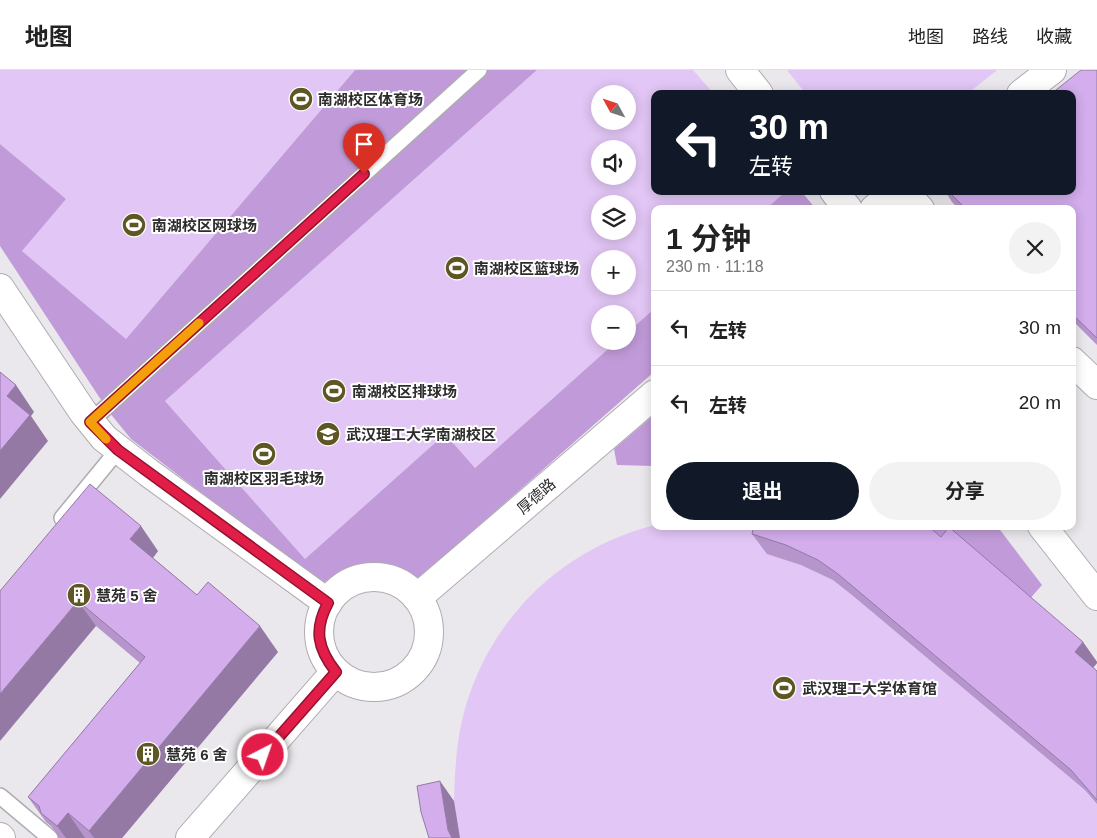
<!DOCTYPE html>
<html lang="zh">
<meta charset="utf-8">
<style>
body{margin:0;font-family:Helvetica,"Noto Sans SC",sans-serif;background:#f2f2f2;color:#222;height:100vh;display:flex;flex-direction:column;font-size:19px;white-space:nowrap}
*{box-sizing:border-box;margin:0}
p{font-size:16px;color:#767676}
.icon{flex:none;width:28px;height:28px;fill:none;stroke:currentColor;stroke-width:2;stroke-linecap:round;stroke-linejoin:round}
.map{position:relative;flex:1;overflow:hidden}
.details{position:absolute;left:651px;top:135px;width:425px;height:325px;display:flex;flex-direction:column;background:#fff;border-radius:10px;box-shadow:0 2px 12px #0003}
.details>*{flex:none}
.hud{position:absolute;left:651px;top:20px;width:425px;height:105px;border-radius:10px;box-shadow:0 2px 12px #0003;background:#111827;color:#fff;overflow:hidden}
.needle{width:32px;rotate:310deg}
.tools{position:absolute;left:591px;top:15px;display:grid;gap:10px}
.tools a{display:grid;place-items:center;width:45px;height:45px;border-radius:50%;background:#fff;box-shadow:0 2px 12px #0003;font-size:25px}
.pin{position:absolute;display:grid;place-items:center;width:42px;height:42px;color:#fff;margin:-51px -21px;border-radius:50% 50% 50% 0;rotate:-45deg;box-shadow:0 0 5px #0007}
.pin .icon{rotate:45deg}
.me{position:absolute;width:55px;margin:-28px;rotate:41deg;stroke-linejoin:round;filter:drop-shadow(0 0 4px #0008)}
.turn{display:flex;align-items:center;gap:18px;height:105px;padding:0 15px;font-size:22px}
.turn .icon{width:65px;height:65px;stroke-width:2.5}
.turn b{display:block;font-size:35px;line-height:42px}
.round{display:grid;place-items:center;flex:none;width:52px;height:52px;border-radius:26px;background:#f2f2f2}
.head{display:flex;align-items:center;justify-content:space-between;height:85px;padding:0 15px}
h1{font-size:30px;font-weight:700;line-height:38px}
.button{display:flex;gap:10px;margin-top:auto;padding:10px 15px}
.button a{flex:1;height:58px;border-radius:30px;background:#111827;color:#fff;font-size:20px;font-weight:700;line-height:58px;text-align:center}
.button a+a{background:#f2f2f2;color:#222}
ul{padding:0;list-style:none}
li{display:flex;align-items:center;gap:15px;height:75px;padding:0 15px;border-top:1px solid #e0e0e0}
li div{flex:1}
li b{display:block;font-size:19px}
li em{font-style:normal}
header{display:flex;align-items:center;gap:30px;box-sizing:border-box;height:70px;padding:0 25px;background:#fff;border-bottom:1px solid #e0e0e0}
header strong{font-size:24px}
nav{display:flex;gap:28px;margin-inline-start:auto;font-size:18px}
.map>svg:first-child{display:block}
</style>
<header>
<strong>地图</strong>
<nav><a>地图</a><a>路线</a><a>收藏</a></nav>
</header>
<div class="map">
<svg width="1097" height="768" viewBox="0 0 1097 768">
<rect width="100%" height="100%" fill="#eae8ec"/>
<g fill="#e2c6f5" fill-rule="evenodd">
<polygon points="0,0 355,0 126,269 22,181 65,129 0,74"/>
<path d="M537,0h156l21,24h-59v97h131l-20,18h-111v99l-27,24v-18h-28v27h17l-142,127 -31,-33 -139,124 -140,-158zM600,24h28v27h-28zM600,79h28v27h-28zM600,134h28v27h-28zM600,189h28v27h-28z"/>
<polygon points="787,0 997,0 967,24 806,24"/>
<path d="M655,455l262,1 180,137 -7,9 7,7v159h-660l-5,-32 22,-5c1,-36 3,-71 15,-105 29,-86 99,-149 186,-171z"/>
</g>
<g fill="#c19bd9">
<path d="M355,0h182l-372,331 140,158 140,-125 30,34 142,-127h11v-9l27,-24v63l-239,210c-37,-21 -59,-18 -95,3l-190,-145 -22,-27 -109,-166v-102l66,55 -44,52 104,88z"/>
<polygon points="786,121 801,121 816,139 766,139"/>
<polygon points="655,344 655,396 617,395 614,379"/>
<polygon points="917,456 997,456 1042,515 1027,532"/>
</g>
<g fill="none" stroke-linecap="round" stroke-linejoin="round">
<g stroke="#aeacb0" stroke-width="18">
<g id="lane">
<polyline points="90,352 479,0"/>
<polyline points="62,448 118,380"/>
<polyline points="0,726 50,768"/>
</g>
</g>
<g stroke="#aeacb0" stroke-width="30">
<g id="street">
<polyline points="740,0 759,24"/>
<polyline points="1021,24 1052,0"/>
<polyline points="834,121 848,139"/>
<polyline points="903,121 920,139"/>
<polyline points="874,139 896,121"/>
<polyline points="0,218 83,342 104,368 149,403 328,533"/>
<polyline points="1072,291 1097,315"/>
<polyline points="1042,456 1097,526"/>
<circle cx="374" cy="562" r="55"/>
<polyline points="417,528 655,324"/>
<polyline points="0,767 1,768"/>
<polyline points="190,768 335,602"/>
</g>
</g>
<use href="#lane" stroke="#fff" stroke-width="15"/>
<use href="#street" stroke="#fff" stroke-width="28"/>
</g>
<g fill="#b595cb">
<polygon points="1097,0 1097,275 1072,250 1072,139 959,139 952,132 945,121 1072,121"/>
<polygon points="690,456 928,456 941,467 1083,572 1097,592 1097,593 1093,598 1097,601 1097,734 1085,720 852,525 833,510 801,495 767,484 752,464 753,460 743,458"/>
<polygon points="158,481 153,488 197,525 278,582 122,768 59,768 52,757 46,752 28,727 140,593 96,556 0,521"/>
</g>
<g fill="#9479a5">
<polygon points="16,315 34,342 31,346 48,371 0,429 0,381 7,326"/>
<polygon points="141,456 158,481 148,494 130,469"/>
<polygon points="78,531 96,556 0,671 0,624"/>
<polygon points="260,556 278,582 122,768 94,768 89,761"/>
<polygon points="1083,572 1097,592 1097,593 1089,602 1075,582"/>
<polygon points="440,711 454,731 460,768 452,768 448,760"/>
<polygon points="68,743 85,768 66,768 57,756"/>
</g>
<g fill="#d3adec" stroke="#9479a5">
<polygon points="1081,0 1097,0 1097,268 1072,244 1072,139 966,139 948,121 1072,121 1072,24 1051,24"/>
<polygon points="0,302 16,315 7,326 30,345 0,381"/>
<polygon points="90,414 141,456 130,469 197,525 208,512 260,556 89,761 68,743 57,756 41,743 39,736 28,727 145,587 78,531 0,624 0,521"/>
<polygon points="754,456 928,456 941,467 949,457 1083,572 1075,582 1097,601 1097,730 1071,700 838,504 818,490 786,475 752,464"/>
<polygon points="440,711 448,760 452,768 429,768 421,742 417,716"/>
</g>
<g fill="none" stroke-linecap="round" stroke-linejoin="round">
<g stroke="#92132f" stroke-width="12">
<path id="route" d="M263,685l73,-83c-19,-24 -22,-43 -8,-69l-210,-153 -28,-28 274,-248"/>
</g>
<use href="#route" stroke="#e11d48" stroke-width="9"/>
<polyline stroke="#f59e0b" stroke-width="9" points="106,369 90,352 199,253"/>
</g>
<defs>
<g id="stadium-disc" transform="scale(1.25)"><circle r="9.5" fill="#5e5723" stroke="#fff"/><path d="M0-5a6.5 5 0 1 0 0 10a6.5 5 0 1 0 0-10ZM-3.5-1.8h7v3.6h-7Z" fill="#fff"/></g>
<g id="university-disc" transform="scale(1.25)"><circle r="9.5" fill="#5e5723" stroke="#fff"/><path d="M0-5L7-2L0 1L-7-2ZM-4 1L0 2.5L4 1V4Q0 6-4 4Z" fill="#fff"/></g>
<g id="building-disc" transform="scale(1.25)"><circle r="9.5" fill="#5e5723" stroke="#fff"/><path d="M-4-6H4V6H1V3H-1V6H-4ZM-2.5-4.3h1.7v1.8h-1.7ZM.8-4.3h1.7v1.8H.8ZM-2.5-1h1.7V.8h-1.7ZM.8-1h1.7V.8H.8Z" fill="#fff"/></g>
</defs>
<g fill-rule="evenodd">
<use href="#stadium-disc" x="301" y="29"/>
<use href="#stadium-disc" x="134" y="155"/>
<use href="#stadium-disc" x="457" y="198"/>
<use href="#stadium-disc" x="334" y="321"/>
<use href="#university-disc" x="328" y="364"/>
<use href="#stadium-disc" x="264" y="384"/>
<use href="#building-disc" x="79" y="525"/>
<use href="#stadium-disc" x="784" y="618"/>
<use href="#building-disc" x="148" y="684"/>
</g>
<g text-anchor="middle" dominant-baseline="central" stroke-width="4" stroke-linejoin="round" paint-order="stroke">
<g font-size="15" font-weight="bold" fill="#2d2d2e" stroke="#fff" text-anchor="start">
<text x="318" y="29">南湖校区体育场</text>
<text x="152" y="155">南湖校区网球场</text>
<text x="474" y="198">南湖校区篮球场</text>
<text x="352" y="321">南湖校区排球场</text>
<text x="346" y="364">武汉理工大学南湖校区</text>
<text x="264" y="408" text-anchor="middle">南湖校区羽毛球场</text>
<text x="96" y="525">慧苑 5 舍</text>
<text x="802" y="618">武汉理工大学体育馆</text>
<text x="166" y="684">慧苑 6 舍</text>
</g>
<g font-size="15" fill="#2d2d2e" stroke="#fff">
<text transform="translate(536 426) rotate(-41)">厚德路</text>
</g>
</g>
</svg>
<div class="tools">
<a><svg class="needle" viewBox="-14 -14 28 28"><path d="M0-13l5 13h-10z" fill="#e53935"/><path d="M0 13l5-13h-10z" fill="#767676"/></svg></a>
<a><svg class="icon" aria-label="sound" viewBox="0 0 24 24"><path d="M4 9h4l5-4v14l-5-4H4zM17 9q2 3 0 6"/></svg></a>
<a><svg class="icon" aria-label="layers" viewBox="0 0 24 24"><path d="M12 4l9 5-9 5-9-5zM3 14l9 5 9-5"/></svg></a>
<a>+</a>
<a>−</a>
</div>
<div class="pin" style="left:364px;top:104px;background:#d93025"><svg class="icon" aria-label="arrive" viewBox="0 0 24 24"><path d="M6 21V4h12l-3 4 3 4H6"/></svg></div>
<svg class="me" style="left:263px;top:685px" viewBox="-20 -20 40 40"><circle r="17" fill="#e11d48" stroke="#fff" stroke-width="3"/><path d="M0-11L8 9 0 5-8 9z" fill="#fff"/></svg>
<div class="hud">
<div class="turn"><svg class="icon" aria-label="left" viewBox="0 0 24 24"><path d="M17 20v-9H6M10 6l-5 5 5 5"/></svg><div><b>30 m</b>左转</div></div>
</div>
<section class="details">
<div class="head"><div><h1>1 分钟</h1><p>230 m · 11:18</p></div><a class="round"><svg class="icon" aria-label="close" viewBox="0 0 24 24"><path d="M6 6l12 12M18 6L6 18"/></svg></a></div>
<ul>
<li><svg class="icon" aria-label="left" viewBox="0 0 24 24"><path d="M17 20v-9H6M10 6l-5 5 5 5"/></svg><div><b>左转</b></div><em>30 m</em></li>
<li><svg class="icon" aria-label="left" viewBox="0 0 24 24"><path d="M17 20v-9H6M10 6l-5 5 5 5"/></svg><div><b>左转</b></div><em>20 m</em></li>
</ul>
<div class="button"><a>退出</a><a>分享</a></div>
</section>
</div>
